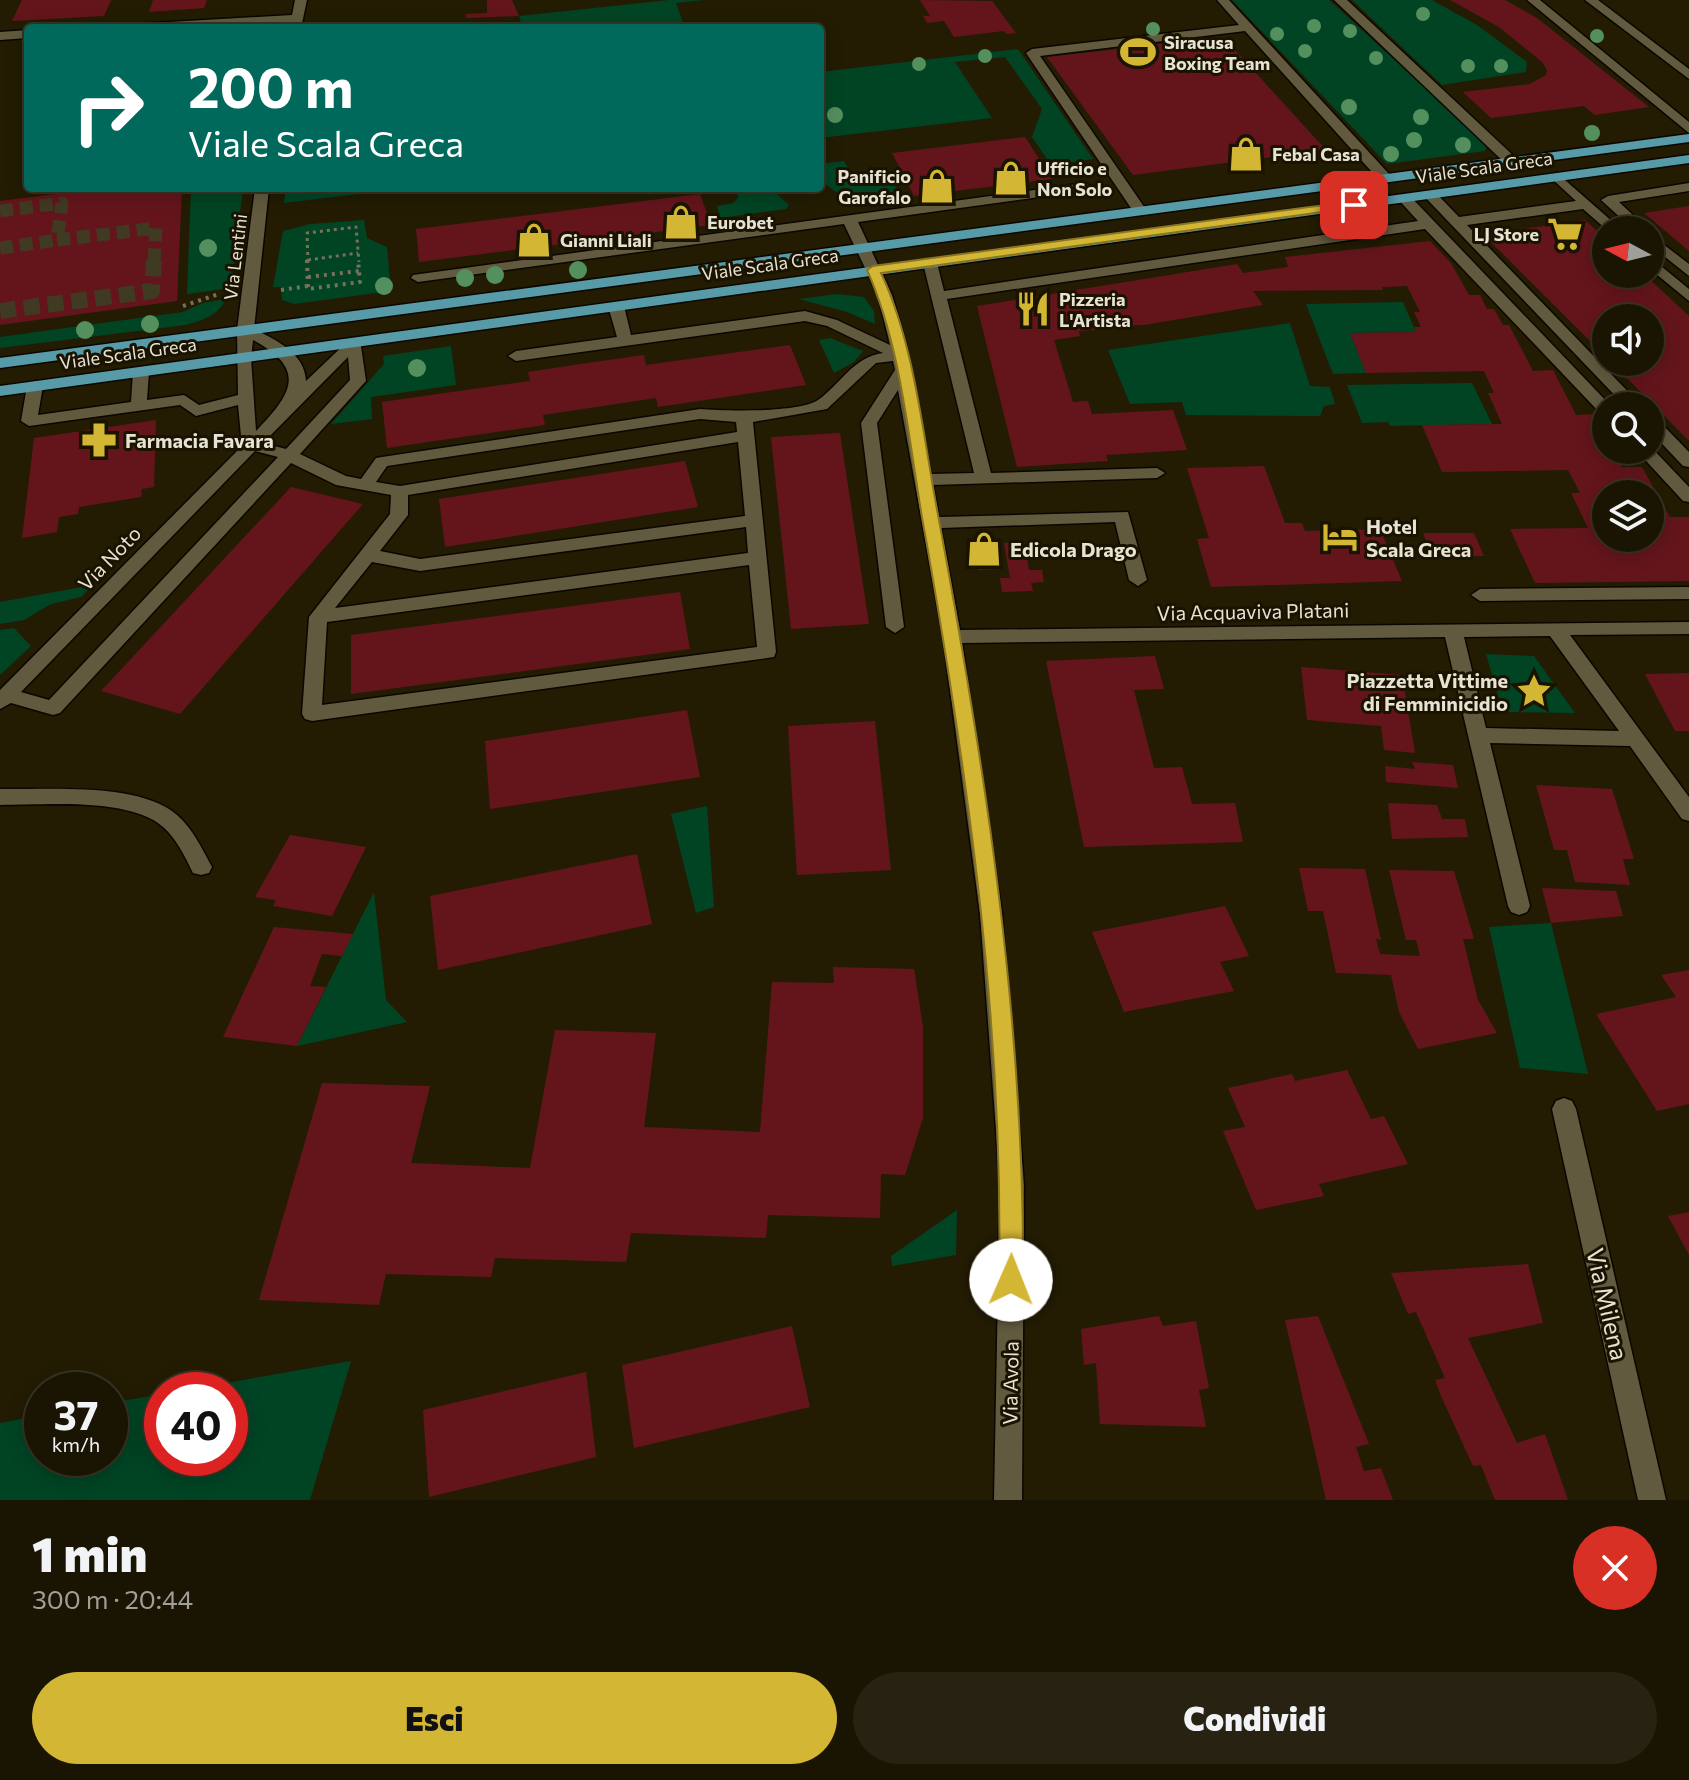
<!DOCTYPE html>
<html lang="it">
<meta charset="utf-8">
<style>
body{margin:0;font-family:Commissioner,sans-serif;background:#272211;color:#f1f3f6;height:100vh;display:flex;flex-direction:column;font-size:30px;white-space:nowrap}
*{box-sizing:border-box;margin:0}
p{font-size:26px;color:#9f9f99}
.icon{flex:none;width:44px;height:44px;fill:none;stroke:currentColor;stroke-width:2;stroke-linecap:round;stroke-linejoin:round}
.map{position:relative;height:1500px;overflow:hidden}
.details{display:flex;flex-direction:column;background:#1a1502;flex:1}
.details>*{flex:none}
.guide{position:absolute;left:24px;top:24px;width:800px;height:168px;border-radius:8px;box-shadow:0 4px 20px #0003,0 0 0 2px #383424;background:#00695c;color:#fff;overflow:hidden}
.needle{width:52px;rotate:277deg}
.controls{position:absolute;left:1592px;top:216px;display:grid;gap:16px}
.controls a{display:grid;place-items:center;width:72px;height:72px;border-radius:50%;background:#1a1502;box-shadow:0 4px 20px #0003,0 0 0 2px #383424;font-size:40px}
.speed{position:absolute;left:24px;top:1372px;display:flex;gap:16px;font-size:40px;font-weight:700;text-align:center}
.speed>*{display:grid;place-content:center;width:104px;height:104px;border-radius:50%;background:#1a1502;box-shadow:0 4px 20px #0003,0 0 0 2px #383424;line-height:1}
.speed small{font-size:20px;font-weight:400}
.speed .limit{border:12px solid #d22;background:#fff;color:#111}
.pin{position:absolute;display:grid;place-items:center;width:68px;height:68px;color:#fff;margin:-34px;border-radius:16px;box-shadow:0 4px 12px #0006}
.me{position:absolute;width:88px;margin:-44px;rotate:1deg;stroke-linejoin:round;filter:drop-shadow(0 0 6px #0008)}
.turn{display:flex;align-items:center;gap:28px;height:168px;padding:0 32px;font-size:36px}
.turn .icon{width:104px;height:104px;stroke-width:2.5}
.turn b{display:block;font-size:56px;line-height:68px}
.round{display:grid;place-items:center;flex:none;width:84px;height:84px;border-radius:42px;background:#272211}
.head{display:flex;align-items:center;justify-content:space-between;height:136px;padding:0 32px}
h1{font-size:48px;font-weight:800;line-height:60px}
.primary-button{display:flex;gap:16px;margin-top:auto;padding:16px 32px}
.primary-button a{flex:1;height:92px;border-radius:48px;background:#d4b635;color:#111;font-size:32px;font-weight:800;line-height:92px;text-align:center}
.primary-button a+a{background:#272211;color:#f1f3f6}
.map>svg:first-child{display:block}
</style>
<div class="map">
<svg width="1689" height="1500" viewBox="0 0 1689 1500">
<rect width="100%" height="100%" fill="#231c03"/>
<g fill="#004424">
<polygon points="669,0 703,0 676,3 685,28 523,28 519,16"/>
<polygon points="1232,0 1329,0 1487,144 1485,151 1387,164"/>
<polygon points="1352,0 1432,0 1477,25 1527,62 1526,72 1442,85"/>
<polygon points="1018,49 1093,159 1051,165 1032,137 1042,109 1005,57 955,62 992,118 820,138 820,72"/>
<path d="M844,161c12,23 25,26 50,22l5,11c-40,5 -47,14 -79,-15v-15z"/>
<polygon points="191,188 243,188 231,288 187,294"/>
<polygon points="286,188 407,188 284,203"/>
<polygon points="736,188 770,188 789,205 786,209 720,218 717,206 733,203 738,198"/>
<polygon points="364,220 367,238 387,247 391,291 294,304 282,300 281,287 273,287 283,231 310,224"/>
<polygon points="837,294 864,297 874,311 875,324 847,312 799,299"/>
<path d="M226,299c-9,18 -22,20 -40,26l-186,23v-11l183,-25 20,-9z"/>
<polygon points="1403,302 1416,332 1350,333 1366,373 1333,374 1306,304"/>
<polygon points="1290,323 1310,386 1330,387 1335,404 1324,406 1320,416 1186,415 1182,402 1130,404 1108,350"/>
<polygon points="830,338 863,351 854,362 834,373 819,340"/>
<polygon points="451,346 456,385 371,397 372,419 331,424 384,364 383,356"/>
<polygon points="1472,383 1492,424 1390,426 1388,422 1362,423 1347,385"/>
<polygon points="93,585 81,597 51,604 24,620 0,624 0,602"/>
<polygon points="14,628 31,646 0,675 0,630"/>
<polygon points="1486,654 1534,656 1575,713 1503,712"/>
<polygon points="707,806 714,907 696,913 671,814"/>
<polygon points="374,892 386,1000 407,1022 297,1046"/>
<polygon points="1551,923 1588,1074 1520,1068 1489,927"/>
<polygon points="957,1210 956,1255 892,1266 891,1256"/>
<polygon points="351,1361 310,1500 0,1500 0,1423 42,1415 42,1458 110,1458 110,1403 162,1394 162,1458 230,1458 230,1390 186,1390"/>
</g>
<g fill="#64151c" fill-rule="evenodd">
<polygon points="22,0 111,0 104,16 12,21"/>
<polygon points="153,0 207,0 204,8 149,12"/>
<polygon points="487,0 512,0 519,16 466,18 466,14 487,13"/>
<polygon points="920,0 992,1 1016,33 1007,34 1004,31 954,37 944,21 927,23 923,16 930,16"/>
<polygon points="1450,0 1505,0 1537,18 1649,107 1595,115 1584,106 1491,118 1463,92 1530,84 1546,75 1547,70 1542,62 1499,27"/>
<polygon points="1223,37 1326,150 1133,175 1047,57"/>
<polygon points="1025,137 1052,179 914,196 892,153"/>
<polygon points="103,188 182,188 177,301 0,325 0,201"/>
<polygon points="700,194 711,225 419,262 416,229"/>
<polygon points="1689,206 1689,251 1644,213"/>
<polygon points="1585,220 1606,239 1606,274 1644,274 1689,316 1689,441 1611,362 1650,362 1650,318 1606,318 1606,357 1484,235"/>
<path d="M1430,241l21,22 18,32h11l7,14h7l9,16h6l24,46 20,-1 23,45 17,-1 13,23v13h7l9,17h20l28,50h19v64l-154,2 -25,-54 78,-1 -17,-35h9l-12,-23 -126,2 -20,-47 80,-1 -14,-31h6l-10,-22 -118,2 -16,-40 66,-1 -2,-5h7l-7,-15h6l-13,-26 -25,1 1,3 -130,1 10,14 -119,20 -29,1 1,3 -37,2 1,5 -26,4 19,62 15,-1 4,13 81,-4 14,40 -81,5 2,6 -91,6 -40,-161 260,-42 6,9 45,-6 -3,-10zM1606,494h44v44h-44z"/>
<polygon points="790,345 806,385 658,407 656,398 543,415 545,425 387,448 382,402 530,381 528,372 587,363 644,355 646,365"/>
<polygon points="156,420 154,487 142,489 141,497 79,507 78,514 59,517 57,532 22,538 34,438"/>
<polygon points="840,433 869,624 791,629 771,437"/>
<polygon points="685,461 698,507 445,547 439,499"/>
<polygon points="1264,466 1285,523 1302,523 1305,531 1380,529 1402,581 1211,587 1197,539 1209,538 1187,468"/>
<polygon points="291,487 363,504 180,714 101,691"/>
<polygon points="1423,533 1474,533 1484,556 1432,557"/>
<polygon points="991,541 997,569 979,570 974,542"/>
<polygon points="1024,542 1029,570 1042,570 1044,582 1031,583 1033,591 1002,592 1000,578 1010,578 1004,543"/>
<polygon points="680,592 690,649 351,694 351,635"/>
<polygon points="1155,656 1164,689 1134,690 1154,768 1182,767 1192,804 1235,803 1243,842 1084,847 1046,661"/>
<polygon points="1301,667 1402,675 1415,753 1384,750 1381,726 1307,720"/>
<polygon points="1689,673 1689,731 1675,731 1645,674"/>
<polygon points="687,710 700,777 490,809 485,741"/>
<polygon points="875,721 891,870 797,875 788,726"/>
<polygon points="1412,762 1453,765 1458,788 1386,782 1385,766 1415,769"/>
<polygon points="1536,785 1612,789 1634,859 1623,859 1630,885 1575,882 1567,850 1554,850"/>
<polygon points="1388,803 1437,805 1442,819 1465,819 1468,837 1392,839"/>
<polygon points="290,835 366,847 332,916 273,906 276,900 255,897"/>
<polygon points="637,854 652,924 438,970 430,896"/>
<polygon points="1299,868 1365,869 1381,940 1376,939 1380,954 1420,956 1416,940 1406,940 1389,870 1454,871 1474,939 1463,939 1478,1000 1497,1033 1418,1049 1399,1012 1391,975 1336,973 1323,911 1308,911"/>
<polygon points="1542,888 1616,891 1623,916 1551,923"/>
<polygon points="1225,906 1249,956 1220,962 1234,991 1124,1012 1092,932"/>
<polygon points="274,927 353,934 342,956 322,954 310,986 326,987 297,1046 223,1037"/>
<polygon points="833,967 914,969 923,1027 923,1118 905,1175 881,1174 880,1218 768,1215 766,1238 631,1233 626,1262 495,1258 491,1277 386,1274 379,1305 259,1300 322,1083 430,1086 411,1163 530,1168 555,1030 656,1033 644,1127 760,1132 772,982 834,983"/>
<polygon points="1689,970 1689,1104 1657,1111 1596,1014 1676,997 1661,975"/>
<polygon points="1347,1070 1371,1119 1384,1116 1408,1164 1319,1184 1324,1196 1256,1210 1223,1131 1245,1127 1228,1088 1292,1074 1295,1081"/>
<polygon points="1689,1212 1689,1255 1668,1216"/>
<polygon points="1528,1264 1543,1323 1468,1338 1517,1443 1545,1434 1568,1500 1495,1500 1481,1465 1473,1466 1441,1396 1435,1380 1445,1378 1416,1312 1408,1314 1391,1273"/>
<polygon points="1159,1316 1163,1326 1196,1321 1209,1388 1199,1390 1206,1427 1100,1424 1096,1363 1084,1365 1081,1329"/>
<polygon points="1318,1316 1369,1444 1356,1447 1364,1471 1381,1468 1393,1500 1326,1500 1285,1320"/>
<polygon points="792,1326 810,1407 634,1448 622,1365"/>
<polygon points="586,1372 596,1457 429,1497 423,1410"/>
</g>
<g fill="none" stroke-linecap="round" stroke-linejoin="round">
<g stroke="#403a22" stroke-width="13" stroke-dasharray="13 7" stroke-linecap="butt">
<polyline points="0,211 62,203 57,240 156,228 154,262"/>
<polyline points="0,248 57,240"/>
</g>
<polyline stroke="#403a22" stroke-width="16" stroke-dasharray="16 8" stroke-linecap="butt" points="0,311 152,291 154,260"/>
<g stroke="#0c0600" stroke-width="3">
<g id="minor">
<polygon points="295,0 307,0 301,28 289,28 290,22 129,28 135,24 292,15"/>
<polygon points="1217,0 1229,0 1390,175 1390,181 1380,181 1245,31 1040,56 1147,211 1135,214 1026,53 1032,49 1239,25"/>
<polygon points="1334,0 1347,0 1517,159 1517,165 1507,165"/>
<polygon points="1527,0 1540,0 1689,122 1689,133"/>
<polygon points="1585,0 1598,0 1689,69 1689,79"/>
<polygon points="28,30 28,38 0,40 0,32"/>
<polygon points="1557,173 1622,230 1607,230 1583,209 1467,225 1642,406 1625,406 1422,194 1434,191 1459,217 1576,201 1550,177"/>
<path d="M1085,183l7,4 -2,3 -232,32 34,73 14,49 25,130 43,-1 -51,-210 2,-3h10l2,3 7,28 474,-70 -21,-23 7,-4 5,1 202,211h-5v9l-6,-2 -175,-184 -478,70 44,174 166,-5 8,5 -8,5 -224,7 6,32 189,-5 19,68 -9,6 -9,-6 -14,-58 -174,6 19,102 729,-8v12l-119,1 119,162v24l-7,-2 -52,-73 -140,-3 40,163 -3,6 -8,3 -8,-3 -3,-6 -63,-269 -483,6 40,271 22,271 -2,315h-28l6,-315 -20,-271 -37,-277 -45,-247 -21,33 27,204 -9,6 -9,-6 -25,-204 34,-53 -2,-9 -17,2 -49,46 -74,13 23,230 -2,5 -462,64 -7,-2 -3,-5 7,-97 81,-103 1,-19 -55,-10 -45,-22 -231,250 -7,2 -42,-12 -11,6v-19l242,-244 -4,-41 -42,11 -16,-11 -151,21 -8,-5 6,-35 8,-5 8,5 -5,29 93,-13 2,-30 8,-5 8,5 -2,28 37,-5 15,10 39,-10 -1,-65 18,-142h14l-15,141c22,11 51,24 52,52l44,-42h10l6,42 -66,73 46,22 15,3 15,-21 6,-1 318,-48c25,2 98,4 118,-9 23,-16 35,-43 65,-47l-56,-27 -22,-5 -289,40 -8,-5 8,-5 101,-14 -9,-31 3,-3h10l3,3 7,29 174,-24 32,9 53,25 -12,-50 -34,-71 -426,58 -7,-4 2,-3zM253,340c54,29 40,53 3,91l-5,-73zM348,357l2,23 -64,69 -23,-6zM700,419l36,3 1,10 -337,54 -24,-4 11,-16zM738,442l7,74 -325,43 -40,-8 28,-36v-20zM255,451l23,6 -229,243 -28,-8zM746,527l2,26 -413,55 37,-46 48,9zM749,565l8,82 -435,58 5,-83zM1550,636l69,95 -133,-3 -22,-91z"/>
<polygon points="1689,183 1689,191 1619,202 1649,230 1634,230 1601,200 1608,196"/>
<polygon points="1650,234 1689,264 1689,276 1650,245"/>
<polygon points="1650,257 1689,289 1689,301 1650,269"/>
<polygon points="1650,417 1656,418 1689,452 1689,467 1683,466 1650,431"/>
<polygon points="1650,446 1689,487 1689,502 1683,501 1636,450 1650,450"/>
<polygon points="1689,587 1689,599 1480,601 1471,595 1480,589"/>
<path d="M0,789c48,1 139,-7 177,26 16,14 25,34 35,52l-3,6 -8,2 -8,-2c-9,-18 -18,-38 -35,-50 -37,-25 -114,-18 -158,-18z"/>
<polygon points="1564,1098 1572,1101 1576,1109 1666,1500 1638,1500 1552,1109 1556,1101"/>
</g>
</g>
<g stroke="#0c0600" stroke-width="3">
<g id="major">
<polygon points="1689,134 1689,142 0,368 0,358"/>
<polygon points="1689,155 1689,163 0,396 0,386"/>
</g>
</g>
<g stroke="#77715c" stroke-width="3" stroke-dasharray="3 4" stroke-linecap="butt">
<polyline points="308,260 358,253"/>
<polyline points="308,262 307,233 356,227 359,262"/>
</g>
<g stroke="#77715c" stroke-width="4" stroke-dasharray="3 5" stroke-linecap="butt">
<polyline points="307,260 308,289 360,282 358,260"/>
<polyline points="308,277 359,271"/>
<polyline points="281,290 308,286"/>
<polyline points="183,306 219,294"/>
</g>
<use href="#minor" fill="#615a3f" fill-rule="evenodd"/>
<use href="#major" fill="#579aa8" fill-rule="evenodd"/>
</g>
<g fill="#548f5e">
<circle cx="1423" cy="14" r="7"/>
<circle cx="1314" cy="26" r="7"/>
<circle cx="1153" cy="29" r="7"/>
<circle cx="1350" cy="31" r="7"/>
<circle cx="1277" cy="34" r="7"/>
<circle cx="1597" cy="36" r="7"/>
<circle cx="1305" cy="51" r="7"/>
<circle cx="985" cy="56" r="7"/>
<circle cx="1376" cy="58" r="7"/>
<circle cx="919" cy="64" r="7"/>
<circle cx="1468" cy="66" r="7"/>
<circle cx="1501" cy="66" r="7"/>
<circle cx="1349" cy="107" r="8"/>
<circle cx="835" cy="115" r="8"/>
<circle cx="1421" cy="117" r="8"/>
<circle cx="1592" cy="133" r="8"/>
<circle cx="1414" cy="140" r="8"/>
<circle cx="1463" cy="145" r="8"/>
<circle cx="1391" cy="154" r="8"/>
<circle cx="208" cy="248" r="9"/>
<circle cx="578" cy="270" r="9"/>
<circle cx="495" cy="275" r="9"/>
<circle cx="465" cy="278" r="9"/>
<circle cx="384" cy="286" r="9"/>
<circle cx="150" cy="324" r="9"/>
<circle cx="85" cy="330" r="9"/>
<circle cx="417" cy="368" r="9"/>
</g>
<path fill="#d4b635" stroke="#8a7622" stroke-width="2" d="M1354,201l4,1v5l-477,66c34,72 42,164 57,242 47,251 87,509 85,765l-4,8 -8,3 -8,-3 -4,-8c5,-255 -32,-512 -77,-763 -14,-81 -21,-171 -55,-247l6,-4z"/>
<defs>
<g id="stadium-bare" transform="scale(2.76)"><path d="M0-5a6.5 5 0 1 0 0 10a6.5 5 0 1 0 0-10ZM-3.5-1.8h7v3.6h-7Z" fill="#d4b635" stroke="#1a1300" stroke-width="2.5" paint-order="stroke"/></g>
<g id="shop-bare" transform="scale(2.76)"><path d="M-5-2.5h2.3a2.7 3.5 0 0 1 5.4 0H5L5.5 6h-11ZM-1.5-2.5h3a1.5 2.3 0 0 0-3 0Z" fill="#d4b635" stroke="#1a1300" stroke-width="2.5" paint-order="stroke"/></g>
<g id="supermarket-bare" transform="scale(2.76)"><path d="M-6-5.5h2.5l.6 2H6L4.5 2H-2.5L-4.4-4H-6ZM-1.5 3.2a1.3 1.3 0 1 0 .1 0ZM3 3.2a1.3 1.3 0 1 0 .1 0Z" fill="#d4b635" stroke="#1a1300" stroke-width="2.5" paint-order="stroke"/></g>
<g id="restaurant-bare" transform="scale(2.76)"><path d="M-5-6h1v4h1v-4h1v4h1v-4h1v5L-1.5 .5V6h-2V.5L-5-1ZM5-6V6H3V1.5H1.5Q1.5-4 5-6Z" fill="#d4b635" stroke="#1a1300" stroke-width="2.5" paint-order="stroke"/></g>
<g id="pharmacy-bare" transform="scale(2.76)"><path d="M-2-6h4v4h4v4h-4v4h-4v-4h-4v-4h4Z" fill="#d4b635" stroke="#1a1300" stroke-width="2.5" paint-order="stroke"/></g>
<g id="hotel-bare" transform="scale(2.76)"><path d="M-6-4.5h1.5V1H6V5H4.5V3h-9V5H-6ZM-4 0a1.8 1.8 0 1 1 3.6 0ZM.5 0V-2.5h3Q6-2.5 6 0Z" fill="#d4b635" stroke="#1a1300" stroke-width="2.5" paint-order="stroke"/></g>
<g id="sight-bare" transform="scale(2.76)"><path d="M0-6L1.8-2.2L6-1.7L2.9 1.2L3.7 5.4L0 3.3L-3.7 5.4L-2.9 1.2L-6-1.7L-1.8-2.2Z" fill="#d4b635" stroke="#1a1300" stroke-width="2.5" paint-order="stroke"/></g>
</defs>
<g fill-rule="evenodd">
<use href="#stadium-bare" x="1138" y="52"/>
<use href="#shop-bare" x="1246" y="154"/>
<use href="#shop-bare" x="1011" y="178"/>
<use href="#shop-bare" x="937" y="186"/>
<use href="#shop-bare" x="681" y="222"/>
<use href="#supermarket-bare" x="1565" y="234"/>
<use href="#shop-bare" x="534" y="240"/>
<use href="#restaurant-bare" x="1033" y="309"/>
<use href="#pharmacy-bare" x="99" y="440"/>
<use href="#hotel-bare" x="1340" y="537"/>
<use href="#shop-bare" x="984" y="549"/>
<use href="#sight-bare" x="1534" y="691"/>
</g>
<g text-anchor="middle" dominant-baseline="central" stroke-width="6" stroke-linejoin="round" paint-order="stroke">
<g font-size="18" font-weight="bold" fill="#e7e3d4" stroke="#1a1300" text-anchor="start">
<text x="1164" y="42">Siracusa<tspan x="1164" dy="21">Boxing Team</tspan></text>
<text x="1272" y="154">Febal Casa</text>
<text x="1037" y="168">Ufficio e<tspan x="1037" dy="21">Non Solo</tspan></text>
<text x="911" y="176" text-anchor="end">Panificio<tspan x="911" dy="21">Garofalo</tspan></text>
<text x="707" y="222">Eurobet</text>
<text x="1539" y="234" text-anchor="end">LJ Store</text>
<text x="560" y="240">Gianni Liali</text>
<text x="1059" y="299">Pizzeria<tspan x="1059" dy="21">L'Artista</tspan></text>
</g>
<g font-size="18" fill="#e7e3d4" stroke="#1a1300">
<text transform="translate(1484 167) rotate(-8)">Viale Scala Greca</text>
<text transform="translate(235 257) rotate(-83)">Via Lentini</text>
<text transform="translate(770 264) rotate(-8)">Viale Scala Greca</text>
<text transform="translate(128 353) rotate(-8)">Viale Scala Greca</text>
</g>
<g font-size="20" font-weight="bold" fill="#e7e3d4" stroke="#1a1300" text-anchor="start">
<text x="125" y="440">Farmacia Favara</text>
<text x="1366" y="526">Hotel<tspan x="1366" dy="23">Scala Greca</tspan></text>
<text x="1010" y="549">Edicola Drago</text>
<text x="1508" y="680" text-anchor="end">Piazzetta Vittime<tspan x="1508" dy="23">di Femminicidio</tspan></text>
</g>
<g font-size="20" fill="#e7e3d4" stroke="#1a1300">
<text transform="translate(109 558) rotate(-46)">Via Noto</text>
<text transform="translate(1253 611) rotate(-1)">Via Acquaviva Platani</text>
<text transform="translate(1010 1383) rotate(-89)">Via Avola</text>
</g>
<g font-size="24" fill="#e7e3d4" stroke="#1a1300">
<text transform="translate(1608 1304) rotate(77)">Via Milena</text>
</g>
</g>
</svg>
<div class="controls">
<a><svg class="needle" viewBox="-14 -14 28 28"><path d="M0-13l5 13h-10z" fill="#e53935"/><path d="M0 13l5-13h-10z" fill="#9f9f99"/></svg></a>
<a><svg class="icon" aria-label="sound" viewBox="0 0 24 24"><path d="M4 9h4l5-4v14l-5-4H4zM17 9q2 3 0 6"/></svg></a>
<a><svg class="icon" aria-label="search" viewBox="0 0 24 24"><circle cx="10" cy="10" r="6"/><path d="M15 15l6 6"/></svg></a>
<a><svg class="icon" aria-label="layers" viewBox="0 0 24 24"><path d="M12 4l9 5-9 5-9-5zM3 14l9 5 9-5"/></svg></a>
</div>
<div class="speed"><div>37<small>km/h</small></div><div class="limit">40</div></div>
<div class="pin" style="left:1354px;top:205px;background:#d93025"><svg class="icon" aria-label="arrive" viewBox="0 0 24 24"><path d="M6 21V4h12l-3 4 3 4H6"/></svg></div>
<svg class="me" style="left:1011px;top:1280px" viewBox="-20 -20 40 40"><circle r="19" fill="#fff"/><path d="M0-13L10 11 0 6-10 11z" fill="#d4b635"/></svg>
<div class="guide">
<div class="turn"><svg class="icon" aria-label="right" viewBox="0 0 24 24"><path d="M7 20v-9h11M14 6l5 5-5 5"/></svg><div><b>200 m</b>Viale Scala Greca</div></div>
</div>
</div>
<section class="details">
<div class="head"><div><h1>1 min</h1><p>300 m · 20:44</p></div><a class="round" style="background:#d93025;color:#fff"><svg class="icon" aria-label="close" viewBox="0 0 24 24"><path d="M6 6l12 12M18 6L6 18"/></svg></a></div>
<div class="primary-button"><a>Esci</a><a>Condividi</a></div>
</section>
